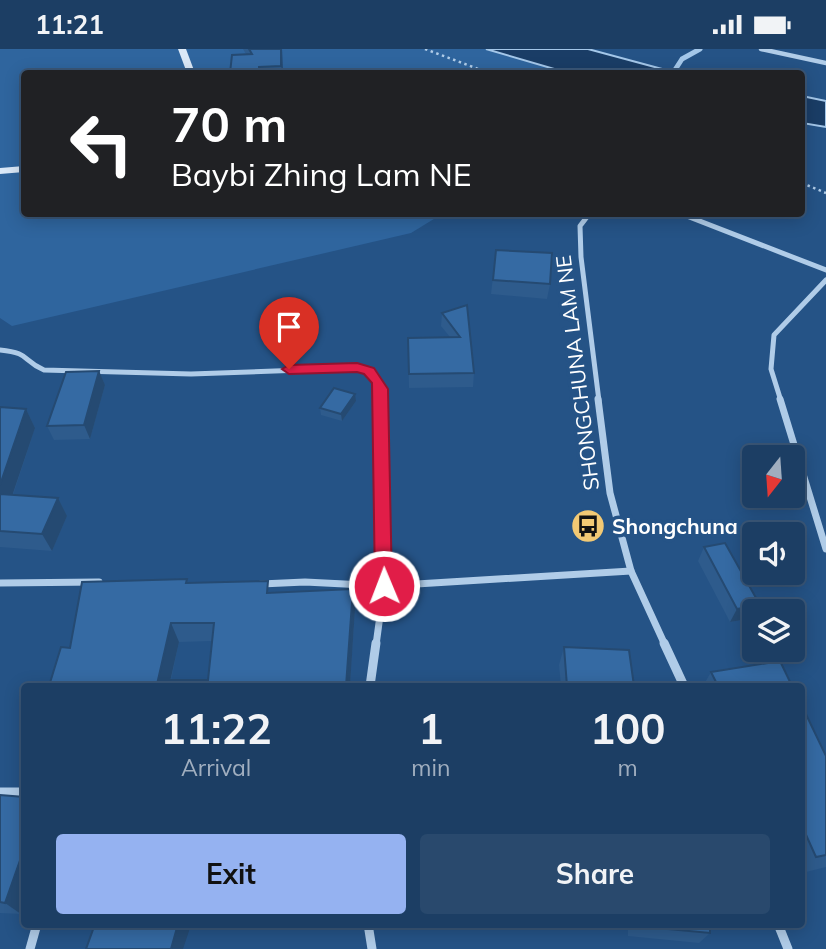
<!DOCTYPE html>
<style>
body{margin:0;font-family:Mulish,sans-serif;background:#29496d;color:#f1f3f6;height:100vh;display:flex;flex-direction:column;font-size:26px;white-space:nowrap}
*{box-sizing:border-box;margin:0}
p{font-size:23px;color:#a0aebf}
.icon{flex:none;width:38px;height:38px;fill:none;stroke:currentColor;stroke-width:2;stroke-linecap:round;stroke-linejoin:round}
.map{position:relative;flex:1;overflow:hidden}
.details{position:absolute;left:21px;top:634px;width:784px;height:245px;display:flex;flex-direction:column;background:#1c3e64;border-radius:7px;box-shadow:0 4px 18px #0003,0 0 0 2px #3a5778}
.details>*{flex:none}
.banner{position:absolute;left:21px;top:21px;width:784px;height:147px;border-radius:7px;box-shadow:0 4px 18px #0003,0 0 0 2px #3a5778;background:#202124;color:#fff;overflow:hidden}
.needle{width:46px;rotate:197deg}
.fabs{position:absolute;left:742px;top:396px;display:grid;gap:14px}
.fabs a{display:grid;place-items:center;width:63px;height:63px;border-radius:7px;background:#1c3e64;box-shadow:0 4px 18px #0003,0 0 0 2px #3a5778;font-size:35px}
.pin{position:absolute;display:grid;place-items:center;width:60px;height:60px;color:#fff;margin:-72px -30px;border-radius:50% 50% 50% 0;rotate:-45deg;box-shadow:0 0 7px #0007}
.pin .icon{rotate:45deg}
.me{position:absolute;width:77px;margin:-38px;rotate:359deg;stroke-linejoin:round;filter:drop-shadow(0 0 5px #0008)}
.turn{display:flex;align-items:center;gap:24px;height:147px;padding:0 35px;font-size:32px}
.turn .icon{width:91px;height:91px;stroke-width:2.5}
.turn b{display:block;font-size:49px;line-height:60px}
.eta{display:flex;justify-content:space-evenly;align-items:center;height:119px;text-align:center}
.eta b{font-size:42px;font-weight:700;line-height:49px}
.cta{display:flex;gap:14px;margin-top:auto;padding:14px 35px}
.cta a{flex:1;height:80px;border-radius:7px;background:#95b2f1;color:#111;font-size:28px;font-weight:700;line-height:80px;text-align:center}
.cta a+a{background:#29496d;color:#f1f3f6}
.status{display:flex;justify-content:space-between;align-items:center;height:49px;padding:0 35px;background:#1c3e64;direction:ltr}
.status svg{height:19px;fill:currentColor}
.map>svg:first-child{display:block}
</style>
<div class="status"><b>11:21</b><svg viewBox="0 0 49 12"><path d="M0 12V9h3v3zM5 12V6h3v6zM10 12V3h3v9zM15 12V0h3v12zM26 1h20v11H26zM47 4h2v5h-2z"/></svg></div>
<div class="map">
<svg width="826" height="900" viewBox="0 0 826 900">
<rect width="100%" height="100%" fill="#255386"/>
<polygon fill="#2f659e" points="0,0 486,0 568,24 24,24 24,164 442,165 411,184 12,277 0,269"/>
<g fill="#1a3d66" stroke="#a4c7e9" stroke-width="2">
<polygon points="486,0 588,0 677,24 568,24"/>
<polygon points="802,47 826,52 826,78 802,74"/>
</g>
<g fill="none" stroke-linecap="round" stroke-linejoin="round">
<polyline stroke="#a4c7e9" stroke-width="5" points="673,24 682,10 700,0"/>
<g stroke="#b0cce8" stroke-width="2.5" stroke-dasharray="2.5 3.5" stroke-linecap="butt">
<polyline points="425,0 489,24"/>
<polyline points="802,134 826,144"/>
</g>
<polyline stroke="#b0cce8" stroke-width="4.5" points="761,0 826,14"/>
<g stroke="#b0cce8" stroke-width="5">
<polyline points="590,164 580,177 581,208 599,352"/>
<polyline points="679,164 826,221"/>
<path d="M0,301c31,3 21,10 44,20l147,4 166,-6 18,8 6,13v12"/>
<polyline points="781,352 771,320 774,286 826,231"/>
</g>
<g stroke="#b0cce8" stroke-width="7">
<polyline points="598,350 610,444 631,522 665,596"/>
<polyline points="780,350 826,500"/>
<polyline points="0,534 99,533"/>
<polyline points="261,535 305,533 384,537 631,522"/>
<polyline points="376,596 384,537 381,350"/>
</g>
<g stroke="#b0cce8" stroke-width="9">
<polyline points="664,594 684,637"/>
<polyline points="370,637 376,594"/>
<polyline points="0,743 24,743"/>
<polyline points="368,875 372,900"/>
<polyline points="778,875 788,900"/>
<polyline points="30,900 37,875"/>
</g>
<g fill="#dae8f7" fill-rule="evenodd">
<polygon points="178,0 186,0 195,24 187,24"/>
<polygon points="24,117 24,123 0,125 0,119"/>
</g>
</g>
<g fill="#2e5b8c" fill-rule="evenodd">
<polygon points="243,0 282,0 283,24 226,24 230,24 246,5"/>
<polygon points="496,201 550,235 547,250 491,245"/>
<polygon points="467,256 474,324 473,338 409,339 408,289 450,288 441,277 442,264"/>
<polygon points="99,322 105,336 90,390 54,391 47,377"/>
<polygon points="356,352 342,372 321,366 320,359"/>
<polygon points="0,358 26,360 35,379 13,446 58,449 67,467 52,502 0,498"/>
<polygon points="704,498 760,556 757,562 754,562 753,569 730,573 698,512"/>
<path d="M188,534l82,10 85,15 -5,78h-301l21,-38zM212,592l-4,39h-37l8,-38z"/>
<polygon points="564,598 634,637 561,637 559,616"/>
<polygon points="711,623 792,637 703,637"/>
<polygon points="802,657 826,707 826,818 802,824"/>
<polygon points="0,746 24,748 24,856 21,865 0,864"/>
<polygon points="628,875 710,875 710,884 699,894 628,887"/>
</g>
<g fill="#254a72">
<polygon points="281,0 282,0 283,24 281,17"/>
<polygon points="99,322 105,336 90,390 84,376"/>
<polygon points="355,345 356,352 342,372 341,365"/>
<polygon points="26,360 35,379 7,462 0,450 0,436"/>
<polygon points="58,449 67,467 52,502 42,485"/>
<polygon points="353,540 355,559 350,637 346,637"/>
<polygon points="760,556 757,562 754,562 754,566 753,569 730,573 737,560"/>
<polygon points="171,574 179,593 169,637 158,631"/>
<polygon points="24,800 24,856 21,865 5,854"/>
<polygon points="178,875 191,876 183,900 171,900"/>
</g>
<g fill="#356aa3" stroke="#254a72" stroke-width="2" fill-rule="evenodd">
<polygon points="249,0 281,0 281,17 259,18 259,24 226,24 230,24 232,6 252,5"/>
<polygon points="496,201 552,204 550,235 493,231"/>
<polygon points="467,256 474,324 409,325 408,289 460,288 442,264"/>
<polygon points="99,322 84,376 47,377 66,323"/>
<polygon points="334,339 355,345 341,365 320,359"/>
<polygon points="0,358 26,360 0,436"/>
<polygon points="0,445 58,449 42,485 0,482"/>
<polygon points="725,494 760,556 737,560 704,498"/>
<path d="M187,530l-1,4 82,-2 -1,12 86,-4 -7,97h-297l12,-39 9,1 12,-66zM171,574h43l-6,57h-50z"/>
<polygon points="564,598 629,601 634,637 567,637"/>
<polygon points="780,612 792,637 718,637 711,623"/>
<polygon points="802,657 826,707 826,806 816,808 802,777"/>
<polygon points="0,746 24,748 24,800 5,854 0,853"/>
<polygon points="95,875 178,875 171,900 86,900"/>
<polygon points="636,875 710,875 710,884 636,877"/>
</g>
<polygon fill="#e11d48" stroke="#92132f" stroke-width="2" points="357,314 374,319 388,340 392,537 390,542 384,544 378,542 375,537 372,334 364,325 357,323 289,325 282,320 289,316"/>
<defs>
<g id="bus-disc" transform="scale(1.75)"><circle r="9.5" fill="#f2c974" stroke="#255386"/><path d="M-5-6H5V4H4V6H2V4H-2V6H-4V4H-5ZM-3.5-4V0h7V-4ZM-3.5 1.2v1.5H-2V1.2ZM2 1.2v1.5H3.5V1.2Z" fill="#111"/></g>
</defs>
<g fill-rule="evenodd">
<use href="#bus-disc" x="588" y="477"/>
</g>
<g text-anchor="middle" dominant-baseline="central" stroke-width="7" stroke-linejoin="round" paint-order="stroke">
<g font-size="21" fill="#fff" stroke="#255386">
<text transform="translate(577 324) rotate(-97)">SHONGCHUNA LAM NE</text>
</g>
<g font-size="21" font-weight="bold" fill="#fff" stroke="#255386" text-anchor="start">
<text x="612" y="477">Shongchuna</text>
</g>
</g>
</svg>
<div class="fabs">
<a><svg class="needle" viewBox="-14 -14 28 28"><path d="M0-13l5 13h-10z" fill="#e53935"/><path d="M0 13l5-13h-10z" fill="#a0aebf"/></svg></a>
<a><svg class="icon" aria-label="sound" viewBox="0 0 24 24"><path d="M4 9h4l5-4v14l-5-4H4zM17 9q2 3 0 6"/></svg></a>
<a><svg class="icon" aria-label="layers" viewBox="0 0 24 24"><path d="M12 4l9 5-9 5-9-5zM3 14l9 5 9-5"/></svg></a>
</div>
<div class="pin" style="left:289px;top:320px;background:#d93025"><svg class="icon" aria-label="arrive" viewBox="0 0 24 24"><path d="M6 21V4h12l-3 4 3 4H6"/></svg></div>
<svg class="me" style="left:384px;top:537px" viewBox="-20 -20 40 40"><circle r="17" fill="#e11d48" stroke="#fff" stroke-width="3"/><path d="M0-11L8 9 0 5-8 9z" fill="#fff"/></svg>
<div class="banner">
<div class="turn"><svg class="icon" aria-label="left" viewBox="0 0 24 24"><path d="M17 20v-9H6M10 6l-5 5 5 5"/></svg><div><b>70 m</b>Baybi Zhing Lam NE</div></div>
</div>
<section class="details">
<div class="eta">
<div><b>11:22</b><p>Arrival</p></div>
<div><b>1</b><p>min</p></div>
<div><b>100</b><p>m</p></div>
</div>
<div class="cta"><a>Exit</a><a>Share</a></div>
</section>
</div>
